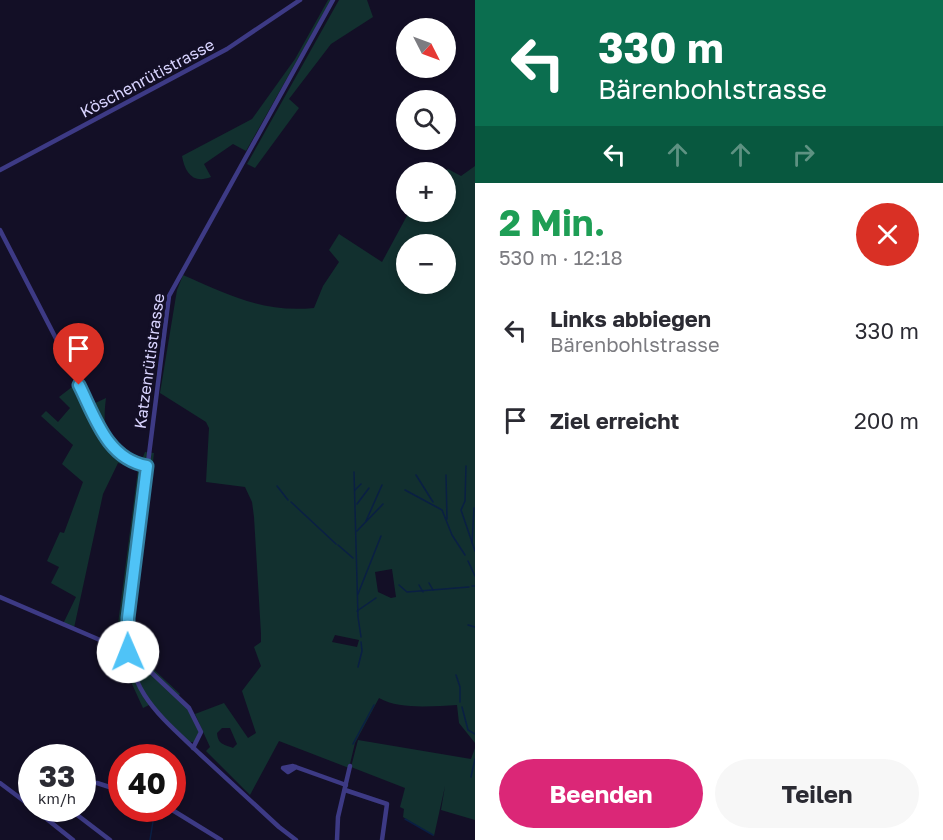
<!DOCTYPE html>
<html lang="de">
<meta charset="utf-8">
<style>
body{margin:0;font-family:"Golos Text",sans-serif;background:#f7f7f7;color:#2b2b33;height:100vh;display:flex;flex-direction:column;font-size:22px;white-space:nowrap}
*{box-sizing:border-box;margin:0}
p{font-size:20px;color:#7c7c81}
.icon{flex:none;width:33px;height:33px;fill:none;stroke:currentColor;stroke-width:2;stroke-linecap:round;stroke-linejoin:round}
.map{position:relative;flex:1;overflow:hidden}
.panel{display:flex;flex-direction:column;background:#fff;width:468px}
.panel>*{flex:none}
.guide{background:#0b6e4f;color:#fff;overflow:hidden}
.needle{width:39px;rotate:132deg}
.controls{position:absolute;left:396px;top:18px;display:grid;gap:12px}
.controls a{display:grid;place-items:center;width:60px;height:60px;border-radius:50%;background:#fff;box-shadow:0 3px 9px #0003;font-size:30px}
.speed{position:absolute;left:18px;top:744px;display:flex;gap:12px;font-size:30px;font-weight:700;text-align:center}
.speed>*{display:grid;place-content:center;width:78px;height:78px;border-radius:50%;background:#fff;box-shadow:0 3px 9px #0003;line-height:1}
.speed small{font-size:15px;font-weight:400}
.speed .limit{border:9px solid #d22;background:#fff;color:#111}
.pin{position:absolute;display:grid;place-items:center;width:51px;height:51px;color:#fff;margin:-62px -26px;border-radius:50% 50% 50% 0;rotate:-45deg;box-shadow:0 0 6px #0007}
.pin .icon{rotate:45deg}
.me{position:absolute;width:66px;margin:-33px;rotate:359deg;stroke-linejoin:round;filter:drop-shadow(0 0 4px #0008)}
.turn{display:flex;align-items:center;gap:21px;height:126px;padding:0 24px;font-size:27px}
.turn .icon{width:78px;height:78px;stroke-width:2.5}
.turn b{display:block;font-size:42px;line-height:51px}
.lanes{display:flex;align-items:center;height:57px;padding:0 24px;background:#0003;justify-content:center;gap:30px;direction:ltr}
.lanes .off{opacity:.35}
.round{display:grid;place-items:center;flex:none;width:63px;height:63px;border-radius:32px;background:#f7f7f7}
.summary{display:flex;align-items:center;justify-content:space-between;height:102px;padding:0 24px}
h1{font-size:36px;font-weight:700;line-height:45px;color:#1e9e55}
.action{display:flex;gap:12px;margin-top:auto;padding:12px 24px}
.action a{flex:1;height:69px;border-radius:36px;background:#db2777;color:#fff;font-size:24px;font-weight:700;line-height:69px;text-align:center}
.action a+a{background:#f7f7f7;color:#2b2b33}
ul{padding:0;list-style:none}
li{display:flex;align-items:center;gap:18px;height:90px;padding:0 24px}
li div{flex:1}
li b{display:block;font-size:22px}
li em{font-style:normal}
main{display:flex;flex:1;min-height:0}
.map>svg:first-child{display:block}
</style>
<main>
<div class="map">
<svg width="475" height="840" viewBox="0 0 475 840">
<rect width="100%" height="100%" fill="#130f26"/>
<g fill="#12302f" fill-rule="evenodd">
<path d="M328,0h3l-85,151 -13,-7 -29,20 7,13c-18,7 -26,-4 -29,-21l70,-37 43,-60z"/>
<polygon points="339,0 367,0 373,17 331,44 289,99 299,108 255,168 247,164"/>
<path d="M475,166v577l-16,-20 -2,-18c-23,1 -57,5 -78,-7l-24,45 -6,25 -70,-27 -29,54 -44,-44 4,-4 -15,-33 29,-11 24,35 8,-5 -14,-42 19,-25 -7,-19 7,-5v-8l-7,-117 -2,-15 -7,-15 -39,-5 3,-54 -3,-6 -46,-29 17,-103 6,-15c46,20 80,38 131,33l9,-22 16,-24 -10,-12 10,-16 43,28 27,-50h37l-2,-40 4,-3 13,7zM406,244h40v40h-40zM392,569l4,28 -5,1 -13,-6 -3,-20zM335,635l24,5 -2,7 -25,-5zM222,728h8l7,16 -4,4c-9,-4 -15,-3 -16,-15z"/>
<path d="M78,386l11,20 17,-8c-4,31 -1,55 35,64l4,-10 9,1 -21,185c7,23 31,40 47,56l-3,3 9,9 14,24 -5,12h-6l-38,-38 -8,4 -28,-61 23,-178 -20,-6 -15,31 -29,134 -11,-4 13,-27 -25,-14 8,-16 -12,-6 13,-29 4,1 19,-51 -21,-18 11,-19 -32,-29 5,-5 12,11 12,-14 -11,-11 13,-10z"/>
<polygon points="358,740 471,759 475,748 475,820 441,810 445,786 434,836 403,817 404,809 400,807 405,788 351,767"/>
</g>
<g fill="none" stroke-linecap="round" stroke-linejoin="round">
<g stroke="#0a1f44" stroke-width="1.5">
<polyline points="466,466 465,501 461,510 475,551"/>
<polyline points="354,472 358,617 361,637"/>
<polyline points="416,475 433,502"/>
<polyline points="446,475 447,519"/>
<polyline points="277,486 288,500"/>
<polyline points="355,490 361,484"/>
<polyline points="405,490 442,510 452,535 465,555"/>
<polyline points="291,502 336,544"/>
<polyline points="357,504 369,488"/>
<polyline points="366,521 382,485"/>
<polyline points="357,531 383,504"/>
<polyline points="472,543 474,508"/>
<polyline points="338,545 353,558"/>
<polyline points="468,561 475,576"/>
<polyline points="429,583 433,590"/>
<polyline points="399,585 407,592 469,587"/>
<polyline points="419,585 423,592"/>
<polyline points="472,586 475,586"/>
<polyline points="358,594 381,536"/>
<polyline points="357,611 376,598"/>
<polyline points="468,625 475,627"/>
<polyline points="358,667 362,651 361,642"/>
<polyline points="456,675 460,687 460,702"/>
<polyline points="462,707 468,730 475,734"/>
<polyline points="353,744 374,705"/>
<polyline points="471,777 475,759"/>
<polyline points="405,819 433,835"/>
<polyline points="150,840 155,809"/>
</g>
<g stroke="#3d3a85" stroke-width="4.5">
<polyline points="0,170 227,49 300,0"/>
<polyline points="0,230 113,449 127,461 147,466"/>
<polyline points="0,597 128,652"/>
<polyline points="129,657 135,657 189,708 201,732 193,748"/>
<polyline points="296,767 288,772 283,768 293,766 346,785"/>
<polyline points="0,783 32,807"/>
<polyline points="97,783 122,791"/>
<polyline points="345,790 387,804 382,840"/>
<polyline points="33,808 73,840"/>
<polyline points="169,808 221,840"/>
<polyline points="72,811 110,840"/>
<path d="M296,840l-17,-13c-26,-24 -52,-48 -78,-72 -42,-40 -74,-63 -74,-126l42,-333 164,-296"/>
<polyline points="337,840 338,817 350,766"/>
</g>
</g>
<g fill="none" stroke-linecap="round" stroke-linejoin="round">
<g stroke="#337fa1" stroke-width="15">
<path id="route" d="M79,385c16,32 28,74 68,81l-19,152v34"/>
</g>
<use href="#route" stroke="#4fc3f7" stroke-width="10"/>
</g>
<g text-anchor="middle" dominant-baseline="central" stroke-width="6" stroke-linejoin="round" paint-order="stroke">
<g font-size="16" fill="#d9d4ff" stroke="#130f26">
<text transform="translate(147 78) rotate(-28)">Köschenrütistrasse</text>
<text transform="translate(149 361) rotate(-82)">Katzenrütistrasse</text>
</g>
</g>
</svg>
<div class="controls">
<a><svg class="needle" viewBox="-14 -14 28 28"><path d="M0-13l5 13h-10z" fill="#e53935"/><path d="M0 13l5-13h-10z" fill="#7c7c81"/></svg></a>
<a><svg class="icon" aria-label="search" viewBox="0 0 24 24"><circle cx="10" cy="10" r="6"/><path d="M15 15l6 6"/></svg></a>
<a>+</a>
<a>−</a>
</div>
<div class="speed"><div>33<small>km/h</small></div><div class="limit">40</div></div>
<div class="pin" style="left:79px;top:385px;background:#d93025"><svg class="icon" aria-label="arrive" viewBox="0 0 24 24"><path d="M6 21V4h12l-3 4 3 4H6"/></svg></div>
<svg class="me" style="left:128px;top:652px" viewBox="-20 -20 40 40"><circle r="19" fill="#fff"/><path d="M0-13L10 11 0 6-10 11z" fill="#4fc3f7"/></svg>
</div>
<section class="panel">
<div class="guide">
<div class="turn"><svg class="icon" aria-label="left" viewBox="0 0 24 24"><path d="M17 20v-9H6M10 6l-5 5 5 5"/></svg><div><b>330 m</b>Bärenbohlstrasse</div></div>
<div class="lanes"><svg class="icon" aria-label="left" viewBox="0 0 24 24"><path d="M17 20v-9H6M10 6l-5 5 5 5"/></svg><svg class="icon off" aria-label="ahead" viewBox="0 0 24 24"><path d="M12 20V5M6 11l6-6 6 6"/></svg><svg class="icon off" aria-label="ahead" viewBox="0 0 24 24"><path d="M12 20V5M6 11l6-6 6 6"/></svg><svg class="icon off" aria-label="right" viewBox="0 0 24 24"><path d="M7 20v-9h11M14 6l5 5-5 5"/></svg></div>
</div>
<div class="summary"><div><h1>2 Min.</h1><p>530 m · 12:18</p></div><a class="round" style="background:#d93025;color:#fff"><svg class="icon" aria-label="close" viewBox="0 0 24 24"><path d="M6 6l12 12M18 6L6 18"/></svg></a></div>
<ul>
<li><svg class="icon" aria-label="left" viewBox="0 0 24 24"><path d="M17 20v-9H6M10 6l-5 5 5 5"/></svg><div><b>Links abbiegen</b><p>Bärenbohlstrasse</p></div><em>330 m</em></li>
<li><svg class="icon" aria-label="arrive" viewBox="0 0 24 24"><path d="M6 21V4h12l-3 4 3 4H6"/></svg><div><b>Ziel erreicht</b></div><em>200 m</em></li>
</ul>
<div class="action"><a>Beenden</a><a>Teilen</a></div>
</section>
</main>
